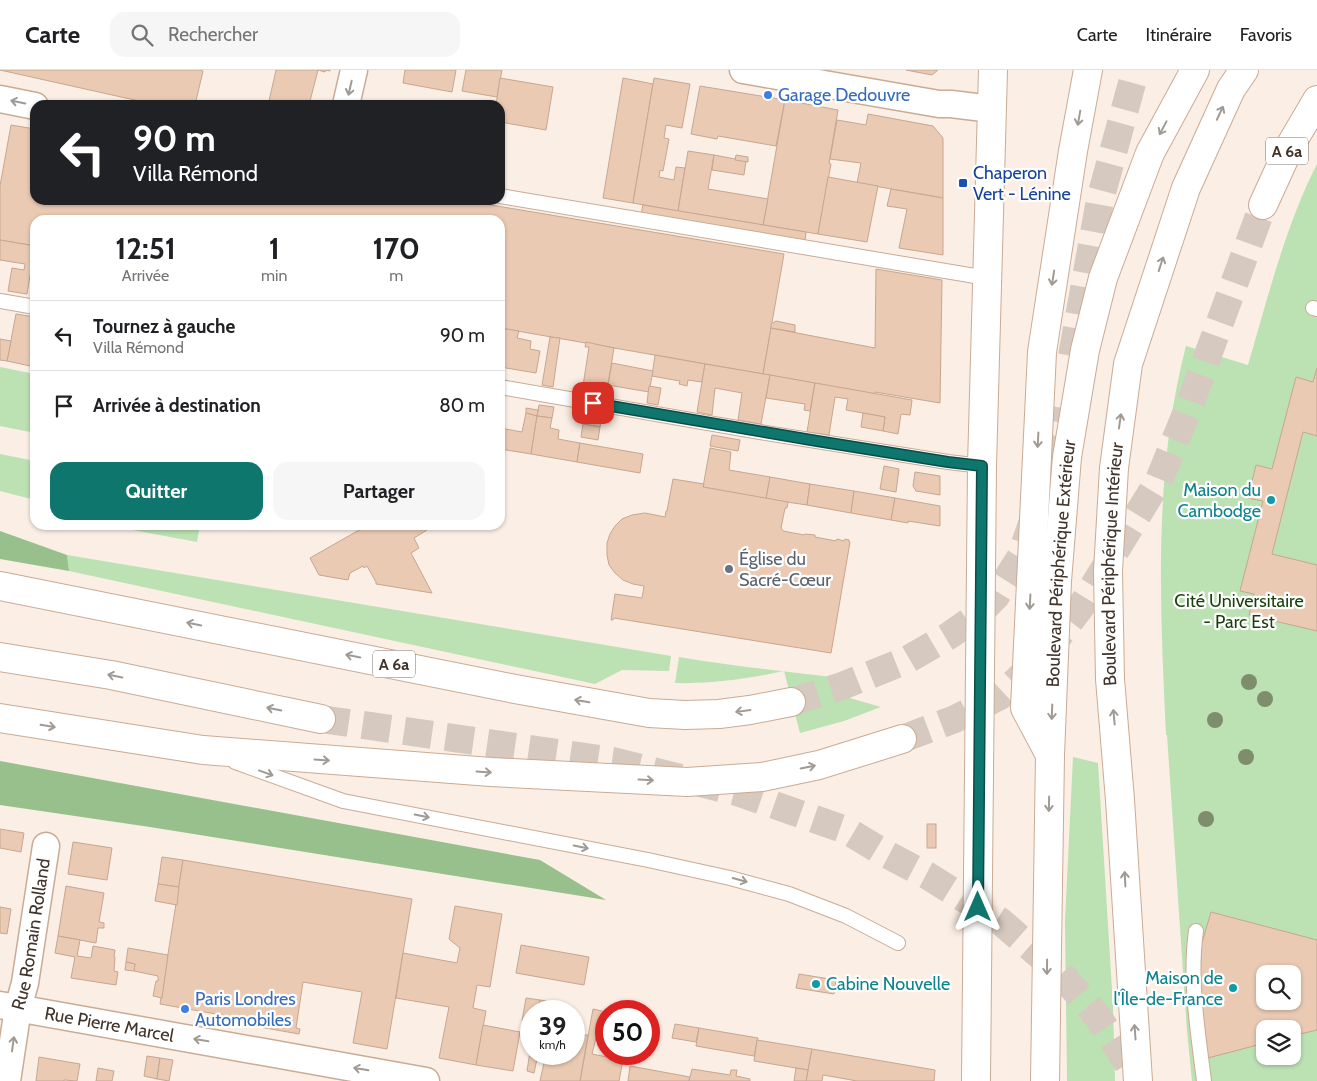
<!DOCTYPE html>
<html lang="fr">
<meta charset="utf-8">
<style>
body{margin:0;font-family:Cabin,sans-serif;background:#f6f6f6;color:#202124;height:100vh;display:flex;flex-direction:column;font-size:19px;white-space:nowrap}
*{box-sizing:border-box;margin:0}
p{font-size:16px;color:#757577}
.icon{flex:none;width:28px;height:28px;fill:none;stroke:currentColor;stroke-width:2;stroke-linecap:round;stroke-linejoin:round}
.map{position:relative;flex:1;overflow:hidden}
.details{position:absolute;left:30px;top:145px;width:475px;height:315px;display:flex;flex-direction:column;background:#fff;border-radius:15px;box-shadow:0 1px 4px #0004}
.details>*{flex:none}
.banner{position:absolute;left:30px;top:30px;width:475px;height:105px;border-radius:15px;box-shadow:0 1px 4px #0004;background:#202124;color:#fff;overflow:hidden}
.buttons{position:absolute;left:1256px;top:895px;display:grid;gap:10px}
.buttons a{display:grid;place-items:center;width:45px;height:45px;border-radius:10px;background:#fff;box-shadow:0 1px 4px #0004;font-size:25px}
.speed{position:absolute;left:520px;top:930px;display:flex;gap:10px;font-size:25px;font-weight:700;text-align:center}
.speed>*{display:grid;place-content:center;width:65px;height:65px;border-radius:50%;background:#fff;box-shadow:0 1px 4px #0004;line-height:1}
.speed small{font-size:12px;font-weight:400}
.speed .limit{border:8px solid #d22;background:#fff;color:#111}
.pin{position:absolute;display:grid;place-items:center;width:42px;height:42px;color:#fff;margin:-21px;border-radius:10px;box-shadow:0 2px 8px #0006}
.me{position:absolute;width:55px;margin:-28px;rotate:0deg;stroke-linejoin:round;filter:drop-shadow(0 0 4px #0008)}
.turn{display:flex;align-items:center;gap:18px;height:105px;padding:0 20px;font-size:22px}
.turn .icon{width:65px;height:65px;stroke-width:2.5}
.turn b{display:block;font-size:35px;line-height:42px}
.eta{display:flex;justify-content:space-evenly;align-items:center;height:85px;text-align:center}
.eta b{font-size:30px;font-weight:800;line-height:35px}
.action{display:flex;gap:10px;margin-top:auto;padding:10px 20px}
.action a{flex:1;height:58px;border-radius:15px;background:#0f766e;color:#fff;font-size:20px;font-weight:800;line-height:58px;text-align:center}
.action a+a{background:#f6f6f6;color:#202124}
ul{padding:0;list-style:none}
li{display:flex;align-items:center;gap:15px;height:70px;padding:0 20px;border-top:1px solid #e0e0e0}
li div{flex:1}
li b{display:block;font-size:19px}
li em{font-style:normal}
header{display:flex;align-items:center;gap:30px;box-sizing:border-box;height:70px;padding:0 25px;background:#fff;border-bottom:1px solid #e0e0e0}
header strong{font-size:24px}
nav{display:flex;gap:28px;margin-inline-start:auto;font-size:18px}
.search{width:350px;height:45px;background:#f6f6f6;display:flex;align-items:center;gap:12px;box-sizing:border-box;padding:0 18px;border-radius:15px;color:#757577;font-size:19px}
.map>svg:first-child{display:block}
</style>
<header>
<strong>Carte</strong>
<div class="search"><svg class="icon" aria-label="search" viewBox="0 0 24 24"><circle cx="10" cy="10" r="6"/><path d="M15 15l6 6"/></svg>Rechercher</div>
<nav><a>Carte</a><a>Itinéraire</a><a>Favoris</a></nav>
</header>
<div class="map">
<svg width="1317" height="1011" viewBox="0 0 1317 1011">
<rect width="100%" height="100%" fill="#fbeee4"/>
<g fill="#bce1b2" fill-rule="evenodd">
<path d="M1317,94v917h-125l-5,-50 -20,-296h-1c-6,-130 -13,-262 20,-389l62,19c20,-68 37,-138 69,-201zM1265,904h27v27h-27zM1265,959h27v27h-27z"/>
<polygon points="0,297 35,304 35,363 0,356"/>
<polygon points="0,384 35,391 35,430 0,421"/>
<polygon points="111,455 200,455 197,472 111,456"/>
<polygon points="67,485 671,586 669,601 622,600 595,614 69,501"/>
<path d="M679,587c54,9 108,15 162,21l-2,17 42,12 -37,14 -44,12 -16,-62c-36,8 -72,13 -109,12z"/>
<polygon points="1073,687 1098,693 1113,936 1115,1011 1067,1011 1065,851"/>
</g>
<g fill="#97c08c">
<polygon points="0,461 67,485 69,501 0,489"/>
<polygon points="0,691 540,790 606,830 150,757 0,735"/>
</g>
<g fill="#eacab3" stroke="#c6a791" fill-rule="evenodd">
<polygon points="0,0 200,0 203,1 195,35 157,35"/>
<polygon points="276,0 330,0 330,1 326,0 325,2 318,0 309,35 289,35 269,31"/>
<polygon points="405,0 456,0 452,22 403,13"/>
<polygon points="466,0 502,0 497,27 462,21"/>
<polygon points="906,0 938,0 932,5"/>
<polygon points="500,8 553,17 546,60 500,52 500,35 496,35"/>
<polygon points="623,8 653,14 633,133 603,128"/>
<polygon points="654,8 690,14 682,58 666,55 664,68 669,69 663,101 660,100 659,107 674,110 676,97 685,98 678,141 633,133"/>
<polygon points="700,16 785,30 776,76 718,66 717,69 691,64"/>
<polygon points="785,30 838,40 829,93 831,94 818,164 763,155"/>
<polygon points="868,44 933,56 943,68 943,128 857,113 861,93 830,89 837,50 866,55"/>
<polygon points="11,55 35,59 35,130 461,130 784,184 763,304 500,258 500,150 35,150 35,176 0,170 0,116"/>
<polygon points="688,81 714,85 708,119 768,129 763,155 678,141"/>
<polygon points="714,85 746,91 744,105 712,100"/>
<polygon points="736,85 748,87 748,92 735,90"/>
<polygon points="828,107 878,116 867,172 818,164"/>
<polygon points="891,119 943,128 943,185 899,178 907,139 887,136"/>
<polygon points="643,135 806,162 805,172 641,144"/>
<polygon points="0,170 35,176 27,224 8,221 12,198 24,200 25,194 0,190"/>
<polygon points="876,199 942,210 940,333 875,322 875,324 763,304 771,258 875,278"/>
<polygon points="16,244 35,247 35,297 7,291"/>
<polygon points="776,251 795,255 795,262 771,258 771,254"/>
<polygon points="500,258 519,261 517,268 531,271 530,279 540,281 536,303 500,297"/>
<polygon points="550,267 560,268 553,317 542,315"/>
<polygon points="0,269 11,271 7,291 0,290"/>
<polygon points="586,272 614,278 606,326 582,322 589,277 585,277"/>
<polygon points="655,285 705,294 702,312 688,310 687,316 679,314 680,311 652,306"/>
<polygon points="612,293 653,301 649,322 608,315"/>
<polygon points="705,294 770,305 761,354 738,350 742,323 715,318 712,345 697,342"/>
<polygon points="1317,298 1317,366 1303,362 1272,484 1317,495 1317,561 1249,545 1254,524 1240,521 1263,431 1248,428 1256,395 1272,399 1296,307 1313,312"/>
<polygon points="770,305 815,313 810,341 804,340 805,334 766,328"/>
<polygon points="815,313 912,330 910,345 901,344 898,364 883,361 885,347 846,340 848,329 835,327 829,365 807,362"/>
<polygon points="649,316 661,318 658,335 647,333"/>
<polygon points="539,335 554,337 552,348 537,346"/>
<polygon points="526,338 538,340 537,346 526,343"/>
<polygon points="526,343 537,346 531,384 500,379 500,358 522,362"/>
<polygon points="585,343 602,346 600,357 583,354"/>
<polygon points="863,343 885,347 883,361 861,357"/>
<polygon points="537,346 552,348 550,358 559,360 558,369 580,373 577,392 531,384"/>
<polygon points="583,354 600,357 598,370 581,367"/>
<polygon points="712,365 740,370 738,381 710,376"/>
<polygon points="580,373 643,384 640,403 577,392"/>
<polygon points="710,378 731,382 729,400 770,407 766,429 703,417"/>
<polygon points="884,396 899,399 896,422 880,419"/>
<polygon points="915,402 940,406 940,425 916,421 913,416"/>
<polygon points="770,407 810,414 807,435 766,429"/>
<polygon points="673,409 704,414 703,417 788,432 787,438 785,438 781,458 783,461 804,465 805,464 815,465 815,467 836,471 837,469 844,471 845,469 849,470 849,472 850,472 831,583 614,548 613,550 611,550 615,524 642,528 644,516 633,514 623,510 615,503 609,495 607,485 607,473 610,464 615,456 622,449 632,445 645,443 665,447 666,441 667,441"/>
<polygon points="810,414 854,421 851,443 807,435"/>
<polygon points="854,421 895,428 891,450 851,443"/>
<polygon points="895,428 940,436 940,456 908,451 908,453 891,450"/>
<polygon points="368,455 424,455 427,460 414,468 419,478 411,483 431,521 432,523 376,514 376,512 367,496 364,498 363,496 350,503 348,510 319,505 310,488"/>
<rect x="927" y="754" width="9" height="24"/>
<polygon points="0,759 24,763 21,782 0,778"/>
<polygon points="73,772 112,778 107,810 68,804"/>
<polygon points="162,787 183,790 179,817 158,814"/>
<polygon points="183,790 412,829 387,979 353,973 362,922 303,912 296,958 300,959 299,964 254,956 255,951 160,934"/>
<polygon points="158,814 179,817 177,835 155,831"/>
<polygon points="66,816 104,823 99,852 104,853 104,858 98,858 96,873 58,866"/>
<polygon points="455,836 502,844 490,917 477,915 473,938 486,941 476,995 439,988 449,937 396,928 403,883 457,893 460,878 449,869"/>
<polygon points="0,837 11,839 7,864 0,863"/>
<path d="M1211,842l106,28v90l-25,6v-7h-27v14l-57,15 -8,-35 1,-77zM1265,904h27v27h-27z"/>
<polygon points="58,866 80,870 77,886 91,888 93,876 115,880 114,887 115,887 114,901 118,902 116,915 71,908 75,887 55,883"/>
<polygon points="521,875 589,887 584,915 516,903"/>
<polygon points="128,878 168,885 162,928 153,926 156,911 158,911 158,906 134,901 135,894 126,892"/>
<polygon points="126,892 135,894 134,901 125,900"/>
<polygon points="799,904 836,910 834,924 796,918"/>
<polygon points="526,928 540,930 538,941 531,941 531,952 522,951"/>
<polygon points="540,930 566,934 564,941 538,941"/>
<polygon points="593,939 606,942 606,962 598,960 592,984 623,990 619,1011 580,1011"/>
<polygon points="649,949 657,950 653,965 649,964"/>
<polygon points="675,954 699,958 696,972 672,968"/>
<polygon points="483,955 520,962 513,1001 476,995"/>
<polygon points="699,958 758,968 754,986 696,976"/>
<polygon points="583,965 588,965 580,1011 540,1011 546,984 574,984 574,982 579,982"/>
<polygon points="757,970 812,979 808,1000 754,991"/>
<polygon points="531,975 531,984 538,984 534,1003 527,1001"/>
<polygon points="812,979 935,1000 934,1011 857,1011 823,1005 822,1011 806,1011"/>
<polygon points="147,986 160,988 157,1009 144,1006"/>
<polygon points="39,987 80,994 77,1011 64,1010 64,1011 36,1011"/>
<polygon points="160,988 173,990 169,1011 157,1009"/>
<polygon points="630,996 690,1007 689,1011 628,1011"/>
<polygon points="98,998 114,1001 112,1011 96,1011"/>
<polygon points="796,998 808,1000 806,1011 794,1011"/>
<polygon points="692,999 730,1005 731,1000 737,1000 736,1006 750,1009 750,1011 689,1011"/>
</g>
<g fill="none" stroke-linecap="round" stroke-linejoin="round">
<g stroke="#d6c9bf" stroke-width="28" stroke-dasharray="28 14" stroke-linecap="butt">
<polyline points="1072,286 1100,130 1134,6 1137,0"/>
<polyline points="791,632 842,616 907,590 950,565 974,548 996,526 1020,488 1040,431 1056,370 1062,338"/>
<polyline points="321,649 613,691 740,723 846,760 886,784 928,806 1000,851 1060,903 1098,947 1131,998 1137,1011"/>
<polyline points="902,669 955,649 1000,626 1044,585 1080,538 1159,410 1190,334 1263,135"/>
</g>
<g stroke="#caab95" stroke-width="16">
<g id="service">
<polyline points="500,126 987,208"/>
<polyline points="0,231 35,237"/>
<polyline points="1313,238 1317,239"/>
<polyline points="500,317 760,362 948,392 982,396"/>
<polyline points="235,692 343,731 648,790 730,808 789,824 846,846 898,873"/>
<path d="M1196,861c-7,49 2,101 8,150"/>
</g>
</g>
<g stroke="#caab95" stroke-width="29">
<g id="minor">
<polyline points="743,0 939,34 951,34 992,39"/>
<polyline points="0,29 35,36"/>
<polyline points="346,35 354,0"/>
<path id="s1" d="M0,935l426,76"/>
<path id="s2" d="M7,1011l11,-73 7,-25 21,-137"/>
</g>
</g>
<g stroke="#caab95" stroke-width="30">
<polyline id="secondary" points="976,1011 982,396 993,0"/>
</g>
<g stroke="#caab95" stroke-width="30">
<g id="trunk">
<polyline points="1050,685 1025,638 1042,282 1073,81 1088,0"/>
<path id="s3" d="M1045,1011l5,-326 7,-174 10,-124 18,-107 18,-72 47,-125 45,-83"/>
<path id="s4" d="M1138,1011l-18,-281 -10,-121 -2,-108 6,-103 14,-104 58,-176 45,-99 13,-19"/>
</g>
</g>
<g stroke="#caab95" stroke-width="30">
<g id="motorway">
<polyline points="1263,135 1290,76 1317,30"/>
<polyline points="0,516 515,619 649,643 685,645 719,644 750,640 791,632"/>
<polyline points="0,587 111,605 321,649"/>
<polyline points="0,648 203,680 491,702 687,712 762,707 819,695 902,669"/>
</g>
</g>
<use href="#service" stroke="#fff" stroke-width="14"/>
<use href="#minor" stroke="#fff" stroke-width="26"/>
<use href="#secondary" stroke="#fff" stroke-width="28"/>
<use href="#trunk" stroke="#fff" stroke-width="28"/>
<use href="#motorway" stroke="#fff" stroke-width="28"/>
</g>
<g fill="#7e8e6d">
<circle cx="1249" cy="612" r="8"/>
<circle cx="1265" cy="629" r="8"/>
<circle cx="1215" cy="650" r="8"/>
<circle cx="1246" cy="687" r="8"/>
<circle cx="1206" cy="749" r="8"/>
</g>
<defs><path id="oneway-shaft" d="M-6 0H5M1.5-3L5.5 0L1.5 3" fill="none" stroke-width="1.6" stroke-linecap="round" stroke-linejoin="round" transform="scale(1.25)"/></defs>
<g stroke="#a09a95">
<use href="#oneway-shaft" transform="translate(350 18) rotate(103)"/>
<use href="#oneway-shaft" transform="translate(18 32) rotate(-168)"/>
<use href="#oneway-shaft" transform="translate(1220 43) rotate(-65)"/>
<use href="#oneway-shaft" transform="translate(1079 48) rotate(100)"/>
<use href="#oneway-shaft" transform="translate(1163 58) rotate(118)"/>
<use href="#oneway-shaft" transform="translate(1161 194) rotate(-72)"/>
<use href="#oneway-shaft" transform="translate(1053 208) rotate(99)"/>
<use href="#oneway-shaft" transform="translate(1120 351) rotate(-82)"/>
<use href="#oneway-shaft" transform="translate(1038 370) rotate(93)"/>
<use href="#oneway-shaft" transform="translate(1030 532) rotate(93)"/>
<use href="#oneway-shaft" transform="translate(194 554) rotate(-169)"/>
<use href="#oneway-shaft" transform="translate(353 586) rotate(-169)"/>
<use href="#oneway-shaft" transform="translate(115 606) rotate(-169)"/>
<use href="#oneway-shaft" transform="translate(582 631) rotate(-170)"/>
<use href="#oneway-shaft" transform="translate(274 639) rotate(-168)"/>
<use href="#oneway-shaft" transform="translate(743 641) rotate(172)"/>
<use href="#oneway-shaft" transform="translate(1052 642) rotate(92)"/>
<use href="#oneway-shaft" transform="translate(1114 647) rotate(-95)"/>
<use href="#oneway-shaft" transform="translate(48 656) rotate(9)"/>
<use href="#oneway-shaft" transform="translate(322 690) rotate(4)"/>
<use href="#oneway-shaft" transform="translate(808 697) rotate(-11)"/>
<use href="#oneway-shaft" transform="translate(484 702) rotate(4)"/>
<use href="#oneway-shaft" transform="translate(266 703) rotate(20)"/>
<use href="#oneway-shaft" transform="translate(646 710) rotate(3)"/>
<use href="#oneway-shaft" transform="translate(1049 734) rotate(91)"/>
<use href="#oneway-shaft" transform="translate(422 746) rotate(11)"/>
<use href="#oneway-shaft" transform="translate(581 777) rotate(11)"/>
<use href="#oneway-shaft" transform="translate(1125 809) rotate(-93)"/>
<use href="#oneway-shaft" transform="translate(740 810) rotate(16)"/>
<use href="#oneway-shaft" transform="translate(1047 897) rotate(91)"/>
<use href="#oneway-shaft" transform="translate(1135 962) rotate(-94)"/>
<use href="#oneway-shaft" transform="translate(201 970) rotate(-170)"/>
<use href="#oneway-shaft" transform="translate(13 974) rotate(-82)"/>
<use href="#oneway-shaft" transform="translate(361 999) rotate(-170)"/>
</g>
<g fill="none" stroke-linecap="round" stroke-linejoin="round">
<g stroke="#0a4d48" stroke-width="12">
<polyline id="route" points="593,333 817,371 948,392 982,396 978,837"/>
</g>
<use href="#route" stroke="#0f766e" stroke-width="9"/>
</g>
<g fill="#3f7fe0" stroke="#fff" stroke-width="2">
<circle cx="768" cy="25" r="5"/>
<circle cx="185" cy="939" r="5"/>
</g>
<rect fill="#1a4fb4" stroke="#fff" stroke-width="2" x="958" y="108" width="10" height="10" rx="2.5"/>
<g fill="#0f9aa8" stroke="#fff" stroke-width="2">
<circle cx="1271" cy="430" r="5"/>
<circle cx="816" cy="914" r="5"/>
<circle cx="1233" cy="918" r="5"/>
</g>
<circle fill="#6b7280" stroke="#fff" stroke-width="2" cx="729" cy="499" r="5"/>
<g text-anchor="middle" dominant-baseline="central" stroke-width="4.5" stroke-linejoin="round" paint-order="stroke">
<g fill="#fff" stroke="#7a716b" stroke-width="1">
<rect x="1266" y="67.5" width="42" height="27" rx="4"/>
<rect x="373" y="580.5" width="42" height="27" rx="4"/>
</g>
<g font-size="16" font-weight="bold" fill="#41342b">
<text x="1287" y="81">A 6a</text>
<text x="394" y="594">A 6a</text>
</g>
<g font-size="18" fill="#366cbe" stroke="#fff" text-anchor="start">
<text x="778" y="25">Garage Dedouvre</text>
<text x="195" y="929">Paris Londres<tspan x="195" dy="21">Automobiles</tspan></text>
</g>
<g font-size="18" fill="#164399" stroke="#fff" text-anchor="start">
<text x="973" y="103">Chaperon<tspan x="973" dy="21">Vert - Lénine</tspan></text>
</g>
<g font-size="18" fill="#0d838f" stroke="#fff" text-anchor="end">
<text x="1261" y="420">Maison du<tspan x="1261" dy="21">Cambodge</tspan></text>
<text x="1223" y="908">Maison de<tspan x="1223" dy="21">l'Île-de-France</tspan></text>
<text x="826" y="914" text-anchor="start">Cabine Nouvelle</text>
</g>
<g font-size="18" fill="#5b616d" stroke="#fff" text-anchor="start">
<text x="739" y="489">Église du<tspan x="739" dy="21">Sacré-Cœur</tspan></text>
</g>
<g font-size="18" fill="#41342b" stroke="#fff">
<text stroke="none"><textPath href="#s3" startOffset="518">Boulevard Périphérique Extérieur</textPath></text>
<text stroke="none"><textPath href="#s4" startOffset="518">Boulevard Périphérique Intérieur</textPath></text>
<text stroke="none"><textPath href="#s2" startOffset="149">Rue Romain Rolland</textPath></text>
<text stroke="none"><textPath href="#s1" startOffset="111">Rue Pierre Marcel</textPath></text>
</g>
<g font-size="18" fill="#183f0b" stroke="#fff">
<text x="1239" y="531">Cité Universitaire<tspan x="1239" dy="21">- Parc Est</tspan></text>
</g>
</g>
</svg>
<div class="buttons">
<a><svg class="icon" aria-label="search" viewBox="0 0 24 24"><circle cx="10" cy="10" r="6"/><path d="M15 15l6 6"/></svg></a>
<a><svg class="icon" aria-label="layers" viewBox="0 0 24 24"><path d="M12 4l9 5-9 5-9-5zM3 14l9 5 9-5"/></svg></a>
</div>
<div class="speed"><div>39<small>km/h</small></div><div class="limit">50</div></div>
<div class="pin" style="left:593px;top:333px;background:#d93025"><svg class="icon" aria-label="arrive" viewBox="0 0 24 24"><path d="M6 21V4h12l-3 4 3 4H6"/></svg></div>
<svg class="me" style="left:978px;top:837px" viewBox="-20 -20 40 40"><path d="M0-17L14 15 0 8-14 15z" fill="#0f766e" stroke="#fff" stroke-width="4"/></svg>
<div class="banner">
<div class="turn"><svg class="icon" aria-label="left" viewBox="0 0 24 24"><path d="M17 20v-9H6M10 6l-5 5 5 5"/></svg><div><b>90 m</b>Villa Rémond</div></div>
</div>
<section class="details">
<div class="eta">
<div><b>12:51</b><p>Arrivée</p></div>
<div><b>1</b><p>min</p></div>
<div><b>170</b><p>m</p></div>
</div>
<ul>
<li><svg class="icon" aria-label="left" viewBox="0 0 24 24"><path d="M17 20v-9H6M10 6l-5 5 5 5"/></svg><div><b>Tournez à gauche</b><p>Villa Rémond</p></div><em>90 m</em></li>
<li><svg class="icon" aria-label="arrive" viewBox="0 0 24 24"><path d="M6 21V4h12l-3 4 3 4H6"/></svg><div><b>Arrivée à destination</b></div><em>80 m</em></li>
</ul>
<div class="action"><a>Quitter</a><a>Partager</a></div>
</section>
</div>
